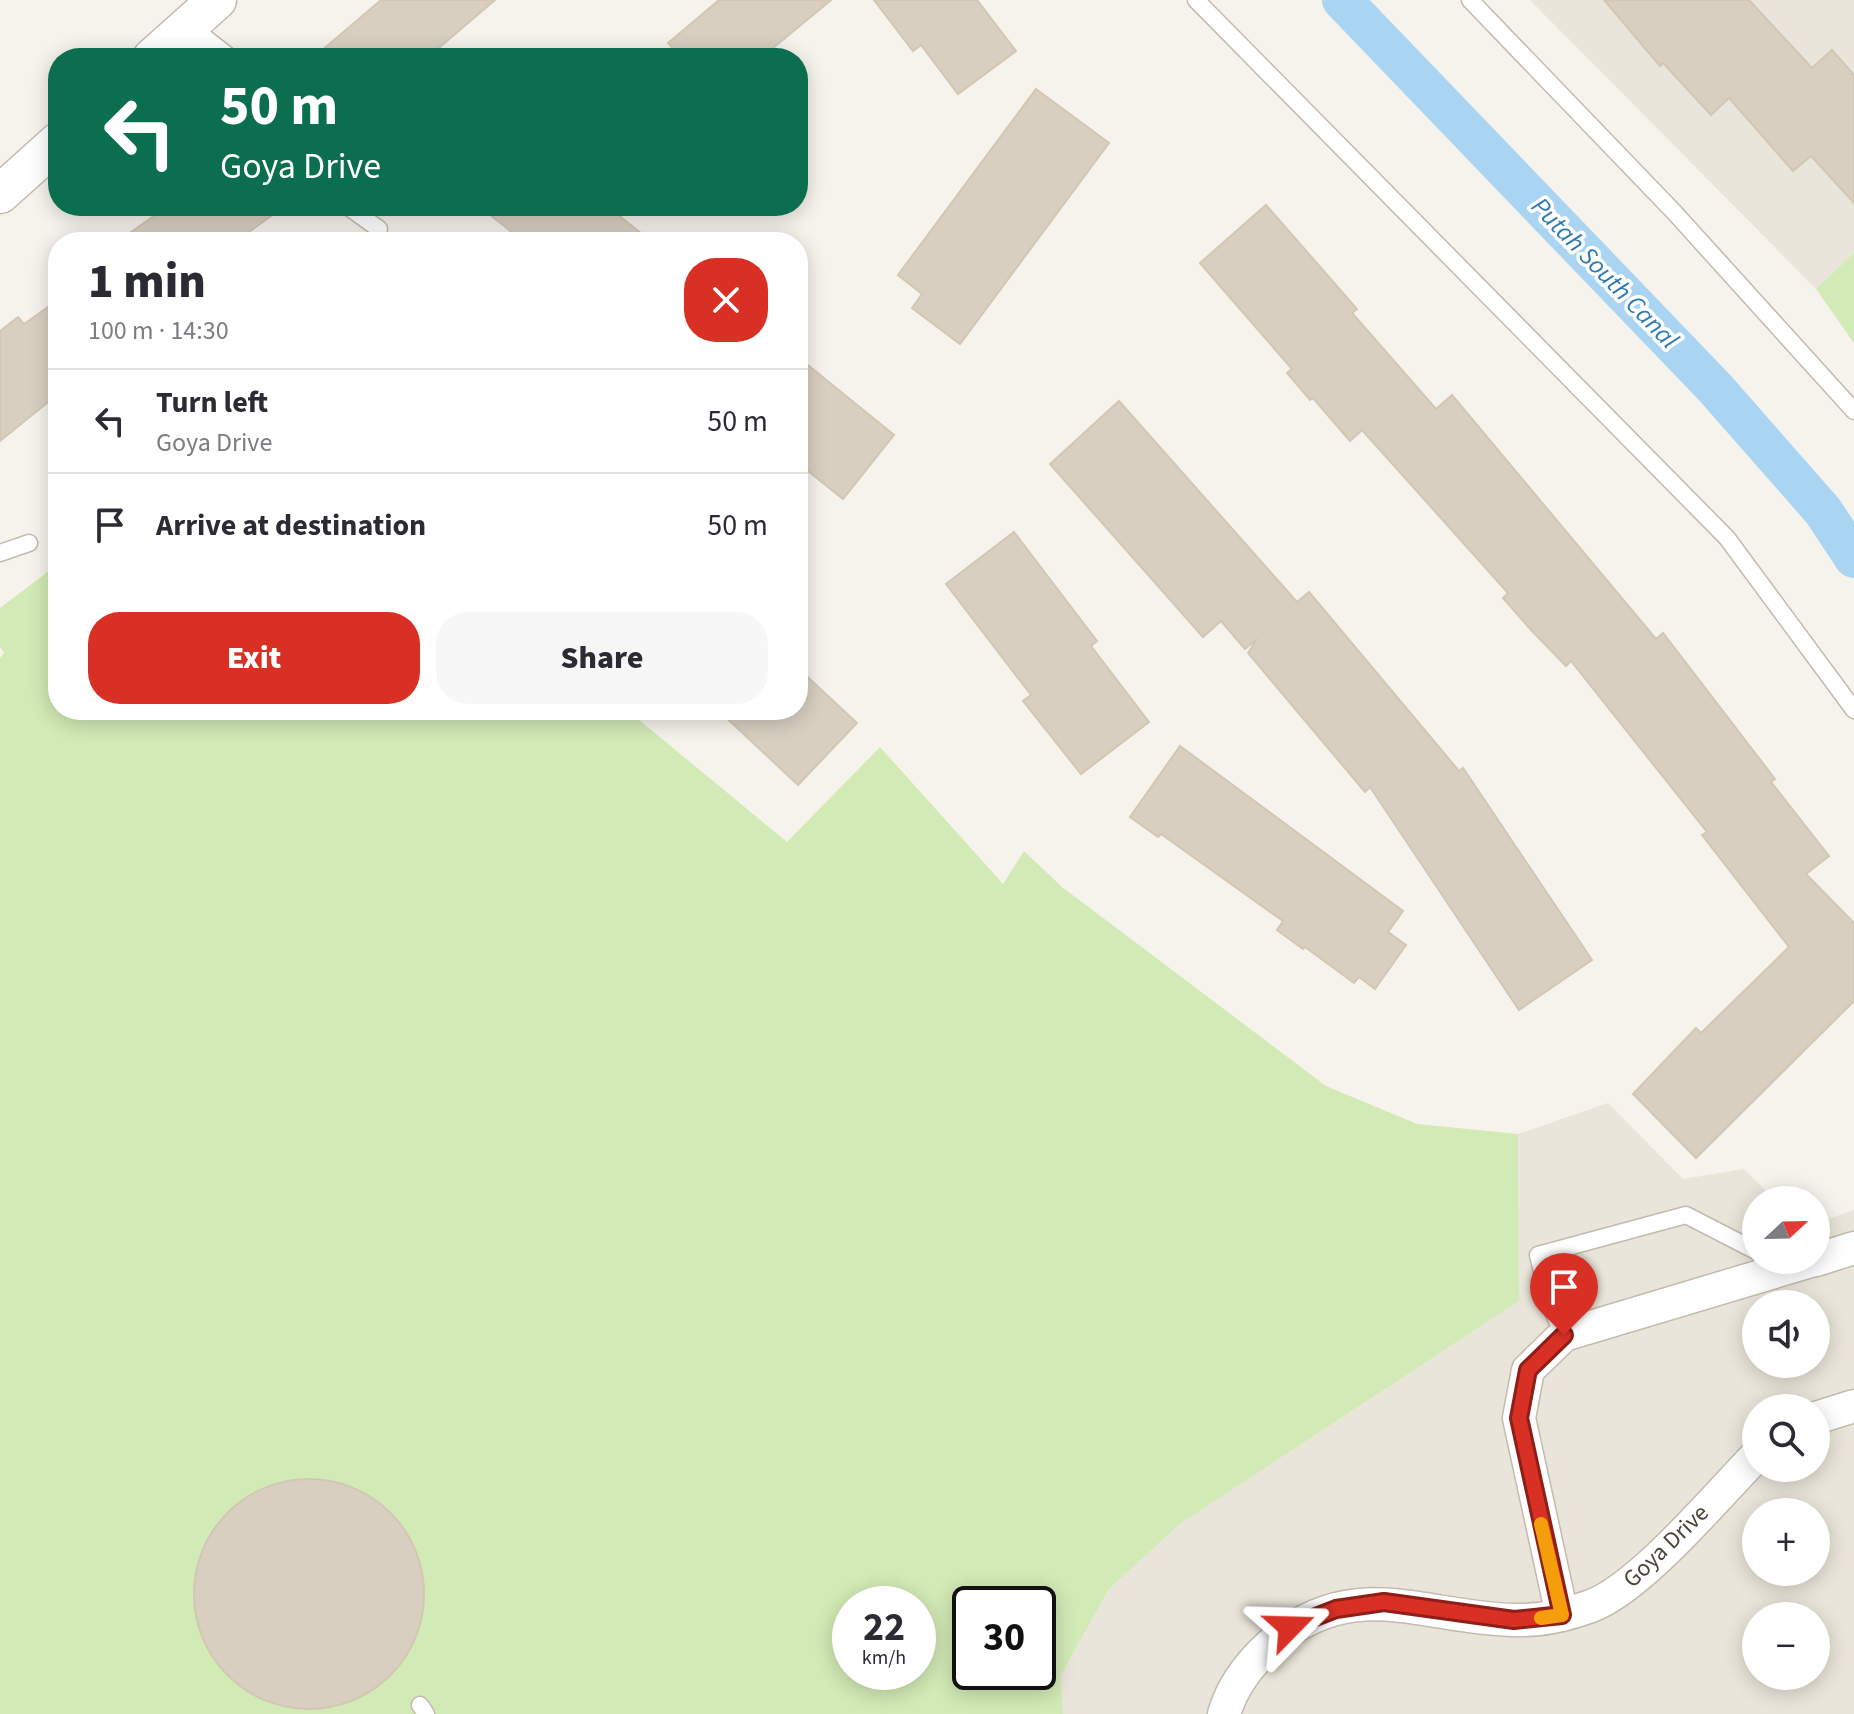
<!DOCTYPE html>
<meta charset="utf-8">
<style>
body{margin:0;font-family:"Source Sans 3",sans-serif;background:#f7f7f7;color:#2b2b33;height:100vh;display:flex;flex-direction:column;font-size:30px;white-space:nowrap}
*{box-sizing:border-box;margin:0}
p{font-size:26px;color:#7c7c81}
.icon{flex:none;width:44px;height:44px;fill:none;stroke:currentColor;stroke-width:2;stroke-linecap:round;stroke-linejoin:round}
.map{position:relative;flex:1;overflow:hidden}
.details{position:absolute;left:48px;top:232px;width:760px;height:488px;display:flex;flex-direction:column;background:#fff;border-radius:32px;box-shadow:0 4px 20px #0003}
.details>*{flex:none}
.guide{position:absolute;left:48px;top:48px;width:760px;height:168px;border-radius:32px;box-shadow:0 4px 20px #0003;background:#0b6e4f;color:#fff;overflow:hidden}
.needle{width:52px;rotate:68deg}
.fabs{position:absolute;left:1742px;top:1186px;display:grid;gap:16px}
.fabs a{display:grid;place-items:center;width:88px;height:88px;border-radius:50%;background:#fff;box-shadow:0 4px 20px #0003;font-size:40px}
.speed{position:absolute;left:832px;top:1586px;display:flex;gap:16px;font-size:40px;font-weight:700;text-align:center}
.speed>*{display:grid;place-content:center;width:104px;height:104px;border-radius:50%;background:#fff;box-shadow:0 4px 20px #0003;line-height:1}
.speed small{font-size:20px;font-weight:400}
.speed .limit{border:4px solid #111;border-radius:12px;background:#fff;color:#111}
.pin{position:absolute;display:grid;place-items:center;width:68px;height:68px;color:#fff;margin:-82px -34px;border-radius:50% 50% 50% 0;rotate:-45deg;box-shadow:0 0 8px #0007}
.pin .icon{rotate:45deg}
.me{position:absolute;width:88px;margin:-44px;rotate:68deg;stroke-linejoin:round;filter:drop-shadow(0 0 6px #0008)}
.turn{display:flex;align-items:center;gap:28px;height:168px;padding:0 40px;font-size:36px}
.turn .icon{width:104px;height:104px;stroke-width:2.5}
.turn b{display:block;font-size:56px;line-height:68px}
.round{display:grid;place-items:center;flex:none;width:84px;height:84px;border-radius:32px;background:#f7f7f7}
.headline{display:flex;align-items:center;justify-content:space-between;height:136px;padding:0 40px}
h1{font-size:48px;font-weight:800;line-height:60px}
.primary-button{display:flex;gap:16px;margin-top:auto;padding:16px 40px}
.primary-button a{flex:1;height:92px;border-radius:32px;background:#d93025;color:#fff;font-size:32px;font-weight:800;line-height:92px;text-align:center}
.primary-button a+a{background:#f7f7f7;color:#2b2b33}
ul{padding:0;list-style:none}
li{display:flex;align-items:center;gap:24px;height:104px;padding:0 40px;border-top:2px solid #e1e1e2}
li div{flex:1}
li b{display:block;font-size:30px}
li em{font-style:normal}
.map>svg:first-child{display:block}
</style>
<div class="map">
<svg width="1854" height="1714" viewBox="0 0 1854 1714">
<rect width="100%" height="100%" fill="#f6f3ec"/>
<g fill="#eae5da" fill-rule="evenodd">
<polygon points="1530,0 1854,0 1854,253 1816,289"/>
<path d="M1608,1103l75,76 61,-10 31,31h-19v60h60v-37l38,-13v504h-791l-2,-39 48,-86 71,-65 339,-223 -1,-167zM1756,1304h60v60h-60zM1756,1408h60v60h-60zM1756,1512h60v60h-60zM1756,1616h60v60h-60z"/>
</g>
<g fill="#d2eab5" fill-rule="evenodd">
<polygon points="1854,253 1854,343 1816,289"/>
<path d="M58,564v146h569l160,132 93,-95 123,137 21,-33 38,36 264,199 91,38 101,10 1,167 -339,223 -71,65 -48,86 2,39h-1063v-1056l4,-5 -4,-6v-39zM850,1604h68v68h-68zM970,1604h68v68h-68z"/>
</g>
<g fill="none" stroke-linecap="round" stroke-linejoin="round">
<polyline stroke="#a9d4f2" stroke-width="40" points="1342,0 1715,388 1823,511 1854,558"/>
</g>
<g fill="#d8cfc1" stroke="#d3c7b4" stroke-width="2">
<polygon points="381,0 495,0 427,58 313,58"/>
<polygon points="719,0 831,0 761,58 682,58 668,43"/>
<polygon points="874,0 977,0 1016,51 958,94 921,45 913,51"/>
<polygon points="1604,0 1749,0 1812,68 1832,50 1854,75 1854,203 1811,156 1793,171 1729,98 1711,115 1663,63 1660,66"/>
<polygon points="1036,89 1109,143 960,344 912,308 922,294 898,275"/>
<polygon points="1266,205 1357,309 1352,313 1436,409 1452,395 1656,639 1663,633 1775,779 1771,782 1829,856 1806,874 1854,923 1854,1001 1696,1158 1633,1094 1696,1028 1701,1033 1789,947 1702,835 1707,832 1571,661 1566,666 1532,631 1503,598 1508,593 1362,430 1350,441 1313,398 1310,400 1287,373 1292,369 1200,263"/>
<polygon points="168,206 285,206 235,242 117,242"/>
<polygon points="479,206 607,206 652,242 524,242"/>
<polygon points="58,300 58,394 0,441 0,331 18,317 24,324"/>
<polygon points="798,357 894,435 843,499 798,463"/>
<polygon points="1119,401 1297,602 1309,592 1459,771 1463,768 1592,960 1519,1010 1370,787 1365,792 1248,653 1257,639 1245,649 1221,621 1203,637 1050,464"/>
<polygon points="1014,532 1097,641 1091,646 1149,722 1081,774 1023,701 1031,695 946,584"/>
<polygon points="798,668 857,723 798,785 718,710 798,710"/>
<polygon points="1180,746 1403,911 1388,932 1406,945 1375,989 1359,977 1354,983 1305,947 1303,949 1277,930 1283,921 1161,834 1158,837 1130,817"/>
<circle cx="309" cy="1594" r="115"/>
</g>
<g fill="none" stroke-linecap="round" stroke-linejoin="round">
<g stroke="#c2bbae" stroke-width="19">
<g id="service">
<polyline points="1196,0 1727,538 1854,710"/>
<polyline points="1470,0 1674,212 1854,411"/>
<polyline points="189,25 231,58"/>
<polyline points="191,30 205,58"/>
<polyline points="347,206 379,229"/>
<polyline points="0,553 29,543"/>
<polyline points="1564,1335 1551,1308 1538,1255 1686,1215 1756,1251"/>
<polyline points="420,1705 426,1714"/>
</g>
</g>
<g stroke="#c2bbae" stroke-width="35">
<g id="minor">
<polyline points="1816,1260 1854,1248"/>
<polyline points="1816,1418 1854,1406"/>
<polyline points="1562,1615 1519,1418 1528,1370 1564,1335 1814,1260"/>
<path d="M1224,1714c8,-28 25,-50 46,-69 83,-72 152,-27 244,-25 25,1 53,-5 77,-14 49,-18 126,-110 165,-150"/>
</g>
</g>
<g stroke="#c2bbae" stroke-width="41">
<g id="tertiary">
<polyline points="152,58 217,0"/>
<polyline points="0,194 58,142"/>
</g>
</g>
<use href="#service" stroke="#fff" stroke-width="16"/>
<use href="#minor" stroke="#fff" stroke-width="32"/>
<use href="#tertiary" stroke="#fff" stroke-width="38"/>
</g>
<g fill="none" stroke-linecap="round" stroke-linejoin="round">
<g stroke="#8d1f18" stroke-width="20">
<polyline id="route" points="1290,1627 1336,1609 1384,1602 1514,1620 1562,1615 1519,1418 1528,1370 1564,1335"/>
</g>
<use href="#route" stroke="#d93025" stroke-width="14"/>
<polyline stroke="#f59e0b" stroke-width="14" points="1541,1618 1562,1615 1541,1524"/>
</g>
<g text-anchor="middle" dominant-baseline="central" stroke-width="7" stroke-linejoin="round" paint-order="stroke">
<g font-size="24" fill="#4b4439" stroke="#fff">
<text transform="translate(1666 1546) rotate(-44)">Goya Drive</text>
</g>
<g font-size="26" font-style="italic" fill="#2e7ab2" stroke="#fff">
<text transform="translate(1605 273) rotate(46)">Putah South Canal</text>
</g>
</g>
</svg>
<div class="fabs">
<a><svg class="needle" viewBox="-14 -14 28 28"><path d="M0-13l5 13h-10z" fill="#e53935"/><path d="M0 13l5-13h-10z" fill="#7c7c81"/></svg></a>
<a><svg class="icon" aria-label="sound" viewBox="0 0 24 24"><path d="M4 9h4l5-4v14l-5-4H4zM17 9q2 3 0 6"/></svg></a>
<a><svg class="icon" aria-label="search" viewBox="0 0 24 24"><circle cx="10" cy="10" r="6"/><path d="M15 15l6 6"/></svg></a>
<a>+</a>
<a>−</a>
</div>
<div class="speed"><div>22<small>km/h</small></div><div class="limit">30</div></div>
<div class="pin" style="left:1564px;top:1335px;background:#d93025"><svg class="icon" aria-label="arrive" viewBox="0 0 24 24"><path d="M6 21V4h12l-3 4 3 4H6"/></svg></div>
<svg class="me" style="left:1290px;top:1627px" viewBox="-20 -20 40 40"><path d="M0-17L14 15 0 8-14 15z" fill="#d93025" stroke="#fff" stroke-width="4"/></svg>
<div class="guide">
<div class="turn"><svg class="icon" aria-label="left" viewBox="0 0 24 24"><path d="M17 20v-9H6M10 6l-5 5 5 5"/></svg><div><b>50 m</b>Goya Drive</div></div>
</div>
<section class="details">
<div class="headline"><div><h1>1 min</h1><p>100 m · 14:30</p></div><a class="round" style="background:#d93025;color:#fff"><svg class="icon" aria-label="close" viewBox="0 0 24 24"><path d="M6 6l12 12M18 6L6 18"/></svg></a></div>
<ul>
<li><svg class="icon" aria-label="left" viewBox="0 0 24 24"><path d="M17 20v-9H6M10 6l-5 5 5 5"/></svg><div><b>Turn left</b><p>Goya Drive</p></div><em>50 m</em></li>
<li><svg class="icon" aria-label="arrive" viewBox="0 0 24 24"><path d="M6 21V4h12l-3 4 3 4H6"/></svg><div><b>Arrive at destination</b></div><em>50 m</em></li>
</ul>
<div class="primary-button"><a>Exit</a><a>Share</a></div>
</section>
</div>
